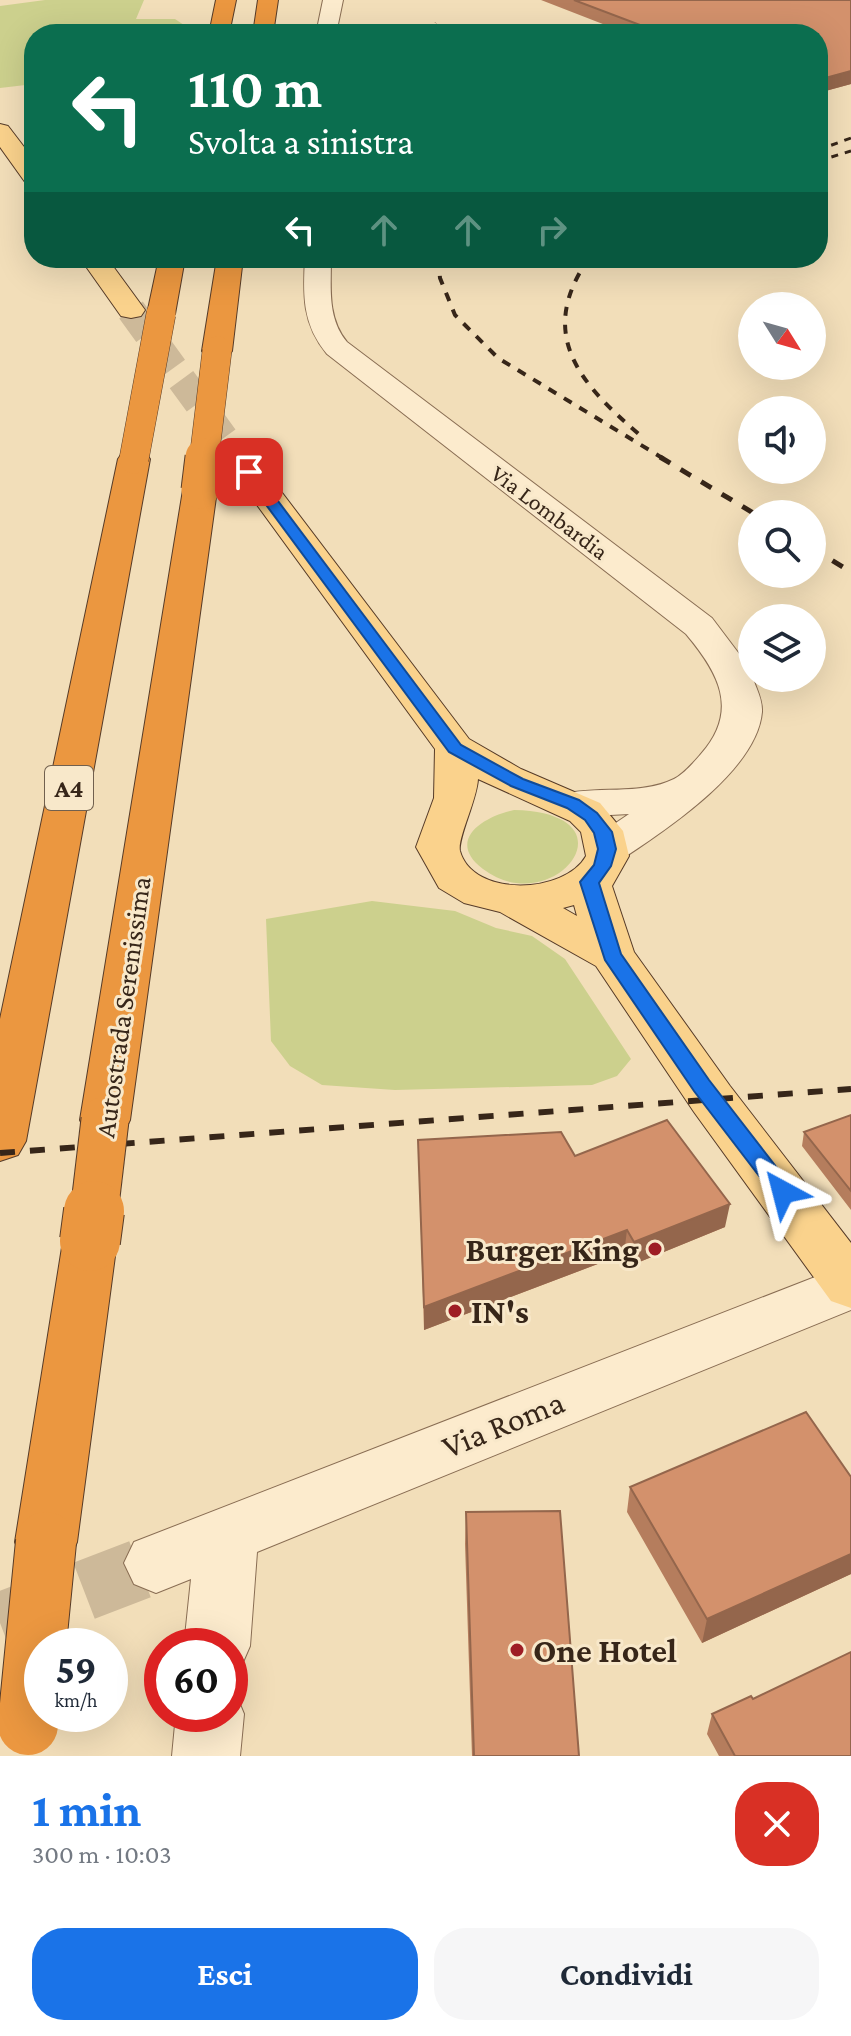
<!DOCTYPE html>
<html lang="it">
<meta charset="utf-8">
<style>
:root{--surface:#fff;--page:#f6f6f7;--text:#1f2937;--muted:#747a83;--accent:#1a73e8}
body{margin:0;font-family:"Crimson Pro",serif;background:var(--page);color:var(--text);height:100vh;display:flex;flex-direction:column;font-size:30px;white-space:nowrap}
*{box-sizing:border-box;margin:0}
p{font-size:26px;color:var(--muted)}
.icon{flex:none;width:44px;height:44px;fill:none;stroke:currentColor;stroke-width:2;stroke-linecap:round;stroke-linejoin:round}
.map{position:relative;height:1756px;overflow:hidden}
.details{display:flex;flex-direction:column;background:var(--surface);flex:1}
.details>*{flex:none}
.guide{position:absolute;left:24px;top:24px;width:804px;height:244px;border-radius:32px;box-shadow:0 8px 32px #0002;background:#0b6e4f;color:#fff;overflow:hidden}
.needle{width:52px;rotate:127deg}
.buttons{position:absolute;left:738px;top:292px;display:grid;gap:16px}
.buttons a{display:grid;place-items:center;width:88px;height:88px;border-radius:50%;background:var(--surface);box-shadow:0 8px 32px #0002;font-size:40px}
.speed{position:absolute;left:24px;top:1628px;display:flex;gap:16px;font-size:40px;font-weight:700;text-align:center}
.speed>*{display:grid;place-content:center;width:104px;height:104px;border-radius:50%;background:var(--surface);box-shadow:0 8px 32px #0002;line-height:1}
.speed small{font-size:20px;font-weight:400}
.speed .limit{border:12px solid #d22;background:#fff;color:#111}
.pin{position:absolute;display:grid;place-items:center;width:68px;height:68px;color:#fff;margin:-34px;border-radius:16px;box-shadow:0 4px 12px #0006}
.me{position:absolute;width:88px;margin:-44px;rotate:322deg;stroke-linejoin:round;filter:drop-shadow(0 0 6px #0008)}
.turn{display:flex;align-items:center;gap:28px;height:168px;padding:0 32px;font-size:36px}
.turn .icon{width:104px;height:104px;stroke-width:2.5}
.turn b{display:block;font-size:56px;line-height:68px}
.lanes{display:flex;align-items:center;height:76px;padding:0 32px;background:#0003;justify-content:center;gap:40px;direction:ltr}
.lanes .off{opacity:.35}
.round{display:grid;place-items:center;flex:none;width:84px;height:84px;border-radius:32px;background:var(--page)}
.head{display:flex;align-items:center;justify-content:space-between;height:136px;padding:0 32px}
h1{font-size:48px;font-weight:700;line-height:60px;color:var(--accent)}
.button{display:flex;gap:16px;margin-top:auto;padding:16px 32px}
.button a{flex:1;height:92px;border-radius:32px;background:var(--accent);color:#fff;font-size:32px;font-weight:700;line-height:92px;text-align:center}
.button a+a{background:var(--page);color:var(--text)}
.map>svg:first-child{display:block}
.green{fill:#ccd08d}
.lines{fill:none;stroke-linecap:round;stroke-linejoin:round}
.minor-tunnel{stroke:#cdb999;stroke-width:60;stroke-dasharray:60 30;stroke-linecap:butt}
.major-tunnel-far1{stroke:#cdb999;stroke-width:29;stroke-dasharray:29 14;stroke-linecap:butt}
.major-tunnel{stroke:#cdb999;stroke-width:37;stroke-dasharray:37 18;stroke-linecap:butt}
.minor-casing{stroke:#896d53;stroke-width:2}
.major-casing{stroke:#563b28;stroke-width:2}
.highway-casing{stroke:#563b28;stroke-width:2}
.minor{fill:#fcebcd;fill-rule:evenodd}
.major{fill:#fad28c;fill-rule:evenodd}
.highway{fill:#eb9740;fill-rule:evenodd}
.rail-far3{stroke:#372619;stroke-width:3;stroke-dasharray:7 7;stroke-linecap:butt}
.rail-far2{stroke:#372619;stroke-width:4;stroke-dasharray:9 9;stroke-linecap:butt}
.rail-far1{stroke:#372619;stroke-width:5;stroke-dasharray:12 12;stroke-linecap:butt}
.rail{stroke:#372619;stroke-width:6;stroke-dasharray:15 15;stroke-linecap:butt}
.highway-bridge-far3-casing{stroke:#563b28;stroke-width:30;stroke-linecap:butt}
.highway-bridge-far2-casing{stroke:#563b28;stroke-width:39;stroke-linecap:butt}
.highway-bridge-far1-casing{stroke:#563b28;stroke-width:49;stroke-linecap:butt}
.highway-bridge-casing{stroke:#563b28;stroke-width:62;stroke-linecap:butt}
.highway-bridge-far3{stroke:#eb9740;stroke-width:29}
.highway-bridge-far2{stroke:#eb9740;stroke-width:37}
.highway-bridge-far1{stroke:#eb9740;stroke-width:47}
.highway-bridge{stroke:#eb9740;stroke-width:60}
.wall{fill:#b57d5d}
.shaded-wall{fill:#94664c}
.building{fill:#d3916c;stroke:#94664c;stroke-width:2}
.route{fill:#1a73e8;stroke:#114b97;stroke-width:2}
.poi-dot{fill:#9e1d25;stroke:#f8e8ca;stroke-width:3}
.labels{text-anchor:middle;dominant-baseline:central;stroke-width:6;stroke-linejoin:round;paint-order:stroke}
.far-street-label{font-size:24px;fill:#372619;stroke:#f8e8ca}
.shield{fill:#f8e8ca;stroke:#71604e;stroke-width:2}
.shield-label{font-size:26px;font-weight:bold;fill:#372619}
.street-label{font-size:28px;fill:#372619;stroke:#f8e8ca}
.near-poi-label{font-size:34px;font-weight:bold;fill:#372619;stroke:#f8e8ca;text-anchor:start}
.near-street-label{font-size:34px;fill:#372619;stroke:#f8e8ca}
</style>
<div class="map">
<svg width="851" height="1756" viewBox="0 0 851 1756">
<rect width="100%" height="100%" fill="#f2deb9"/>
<path class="green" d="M45,0H144L136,19H175L187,27L181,34H34V84L0,88V6Z
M514,810C640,813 553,922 483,869C445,840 484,816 514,810Z
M372,901L455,911L496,928L532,936L565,959L631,1059L617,1076L592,1085L395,1090L322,1085L290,1066L271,1041L266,919Z"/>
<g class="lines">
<path class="minor-tunnel" d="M0,1623L156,1563"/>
<path class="major-tunnel-far1" d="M131,310L239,459"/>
<path class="major-tunnel" d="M238,457L249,472"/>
<g class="minor-casing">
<path id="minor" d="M323,0H343L336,34H316Z
M305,258H331C331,287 327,318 347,342L712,618L752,671C752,683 763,696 762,712C757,770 667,829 622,859L607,863L592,859L585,849L592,839L629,814L573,817L558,813L552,804L558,795C595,785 640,796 674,779C684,774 694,762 701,754C740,710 718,672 686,634L327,354C302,324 303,295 305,258Z
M851,1263V1310L257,1552L250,1646L240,1669L230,1673V1646H184L191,1579L156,1593L134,1584L124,1563L134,1542Z
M230,1689L234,1690L244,1714L240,1756H172L176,1714H230Z"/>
</g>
<g class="major-casing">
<path id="major" d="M0,124L8,126L34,160V184L25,182L0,147Z
M80,258H107L145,310L141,316L131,318L121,316Z
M249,462L261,465L469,739L521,769L600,803L623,831L629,856L612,886L634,952L730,1086L851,1243V1308L831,1301L694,1112L596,966L500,912L464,903L439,888L416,847L434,798L435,749L233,472L237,465ZM478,779L570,821L581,832L586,856C565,894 473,898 460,851C457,839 477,800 478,779ZM574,905L577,916L563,908Z"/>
</g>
<g class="highway-casing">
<path id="highway" d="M216,0H236L229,34H209Z
M258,0H278L273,34H253Z
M159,258H185L175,314L171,320L161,322L151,320L147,314Z
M217,258H243L232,351L227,357L217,360L207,357L202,351Z
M134,449L145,452L150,459L26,1141L18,1155L0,1161V1019L118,459L123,452Z
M200,480L212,483L217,490L130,1120L123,1134L105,1139L87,1134L80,1120L183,490L188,483Z
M90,1219L109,1226L117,1241L77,1542L68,1563L46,1571L24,1563L15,1542L63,1241L71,1226Z"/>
</g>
<use href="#minor" class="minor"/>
<use href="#major" class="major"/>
<use href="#highway" class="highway"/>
<path class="rail-far3" d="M427,34L436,23
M818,150L851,138
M818,161L851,151"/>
<path class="rail-far2" d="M438,258L440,278L455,315L498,358L664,459
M589,258C536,334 579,383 640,435"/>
<path class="rail-far1" d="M660,457L755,514
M812,548L851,572"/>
<path class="rail" d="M0,1153L851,1089"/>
<g class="highway-bridge-far3-casing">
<path id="highway-bridge-far3" d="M134,459L161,314
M204,459L217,351"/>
</g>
<g class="highway-bridge-far2-casing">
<path id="highway-bridge-far2" d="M200,490L204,457"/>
</g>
<g class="highway-bridge-far1-casing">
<path id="highway-bridge-far1" d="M94,1213L105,1120"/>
</g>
<g class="highway-bridge-casing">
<path id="highway-bridge" d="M90,1241L94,1211
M28,1725L46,1542"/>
</g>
<use href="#highway-bridge-far3" class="highway-bridge-far3"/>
<use href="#highway-bridge-far2" class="highway-bridge-far2"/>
<use href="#highway-bridge-far1" class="highway-bridge-far1"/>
<use href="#highway-bridge" class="highway-bridge"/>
</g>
<path class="wall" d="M541,0H851V84L818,93V34L626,33Z
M30,70H34V87L32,84Z
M851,1115V1210L802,1146L804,1132Z
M418,1140L575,1156L725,1227L632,1265L624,1254L424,1330Z
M851,1477V1574L702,1643L627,1512L630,1487Z
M466,1512L579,1756H472L465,1544Z
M753,1699L851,1756H719L707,1734L712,1714Z"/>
<path class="shaded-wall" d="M851,71V84L818,93V80Z
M730,1204L725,1227L632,1265L634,1242Z
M627,1230L624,1254L424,1330V1307Z
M851,1554V1574L702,1643L707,1619Z"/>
<path class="building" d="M574,0H851V71L818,80V34H620L648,28Z
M851,1115V1191L804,1132Z
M667,1120L730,1204L634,1242L627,1230L424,1307L418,1140L561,1132L575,1156Z
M806,1412L851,1477V1554L707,1619L630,1487Z
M560,1511L579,1756H474L466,1512Z
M851,1652V1756H735L712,1714L751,1696L753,1699Z"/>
<path class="route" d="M244,469H254L461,745L523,779L579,800L597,813L612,832L616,849L611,866L599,883L621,954L709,1080L791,1186L794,1192L791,1198L783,1200L776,1198L694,1091L605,960L580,882L594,865L598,849L594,833L585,820L567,808L511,786L449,752L244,475Z"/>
<g class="poi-dot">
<circle cx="655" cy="1249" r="8"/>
<circle cx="455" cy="1311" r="8"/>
<circle cx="517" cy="1650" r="8"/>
</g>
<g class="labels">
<g class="far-street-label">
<text transform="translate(550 512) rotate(37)">Via Lombardia</text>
</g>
<rect class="shield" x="45" y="766" width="48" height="44" rx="6"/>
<g class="shield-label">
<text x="69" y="788">A4</text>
</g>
<g class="street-label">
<text transform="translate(123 1007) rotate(-82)">Autostrada Serenissima</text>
</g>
<g class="near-poi-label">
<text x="639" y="1249" text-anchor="end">Burger King</text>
<text x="471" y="1311">IN's</text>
<text x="533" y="1650">One Hotel</text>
</g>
<g class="near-street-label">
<text transform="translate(503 1424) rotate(-22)">Via Roma</text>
</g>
</g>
</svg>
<div class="buttons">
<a><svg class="needle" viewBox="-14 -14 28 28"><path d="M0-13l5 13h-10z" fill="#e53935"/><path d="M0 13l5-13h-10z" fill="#747a83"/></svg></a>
<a><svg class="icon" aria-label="sound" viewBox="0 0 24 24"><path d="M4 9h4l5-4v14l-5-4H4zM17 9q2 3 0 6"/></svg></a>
<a><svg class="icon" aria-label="search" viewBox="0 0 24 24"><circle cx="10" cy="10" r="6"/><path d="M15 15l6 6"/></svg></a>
<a><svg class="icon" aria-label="layers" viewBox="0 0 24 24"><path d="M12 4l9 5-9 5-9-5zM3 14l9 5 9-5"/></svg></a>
</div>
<div class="speed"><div>59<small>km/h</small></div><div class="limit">60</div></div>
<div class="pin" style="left:249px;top:472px;background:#d93025"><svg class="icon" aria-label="arrive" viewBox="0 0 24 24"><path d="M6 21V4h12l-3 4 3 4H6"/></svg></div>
<svg class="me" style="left:783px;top:1192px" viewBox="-20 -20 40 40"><path d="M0-17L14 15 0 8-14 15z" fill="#1a73e8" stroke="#fff" stroke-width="4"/></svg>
<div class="guide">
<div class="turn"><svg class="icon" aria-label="left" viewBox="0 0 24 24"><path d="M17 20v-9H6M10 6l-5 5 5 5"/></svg><div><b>110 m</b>Svolta a sinistra</div></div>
<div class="lanes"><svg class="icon" aria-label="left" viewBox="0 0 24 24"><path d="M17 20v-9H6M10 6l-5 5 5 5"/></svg><svg class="icon off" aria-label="ahead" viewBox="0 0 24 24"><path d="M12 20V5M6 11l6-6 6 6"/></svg><svg class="icon off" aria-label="ahead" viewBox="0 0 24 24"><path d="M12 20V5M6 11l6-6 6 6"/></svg><svg class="icon off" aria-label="right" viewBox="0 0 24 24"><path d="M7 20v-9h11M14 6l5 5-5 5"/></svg></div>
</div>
</div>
<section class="details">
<div class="head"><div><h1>1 min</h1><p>300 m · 10:03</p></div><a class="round" style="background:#d93025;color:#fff"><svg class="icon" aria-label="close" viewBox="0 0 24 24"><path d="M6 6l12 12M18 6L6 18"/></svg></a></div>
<div class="button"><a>Esci</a><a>Condividi</a></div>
</section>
